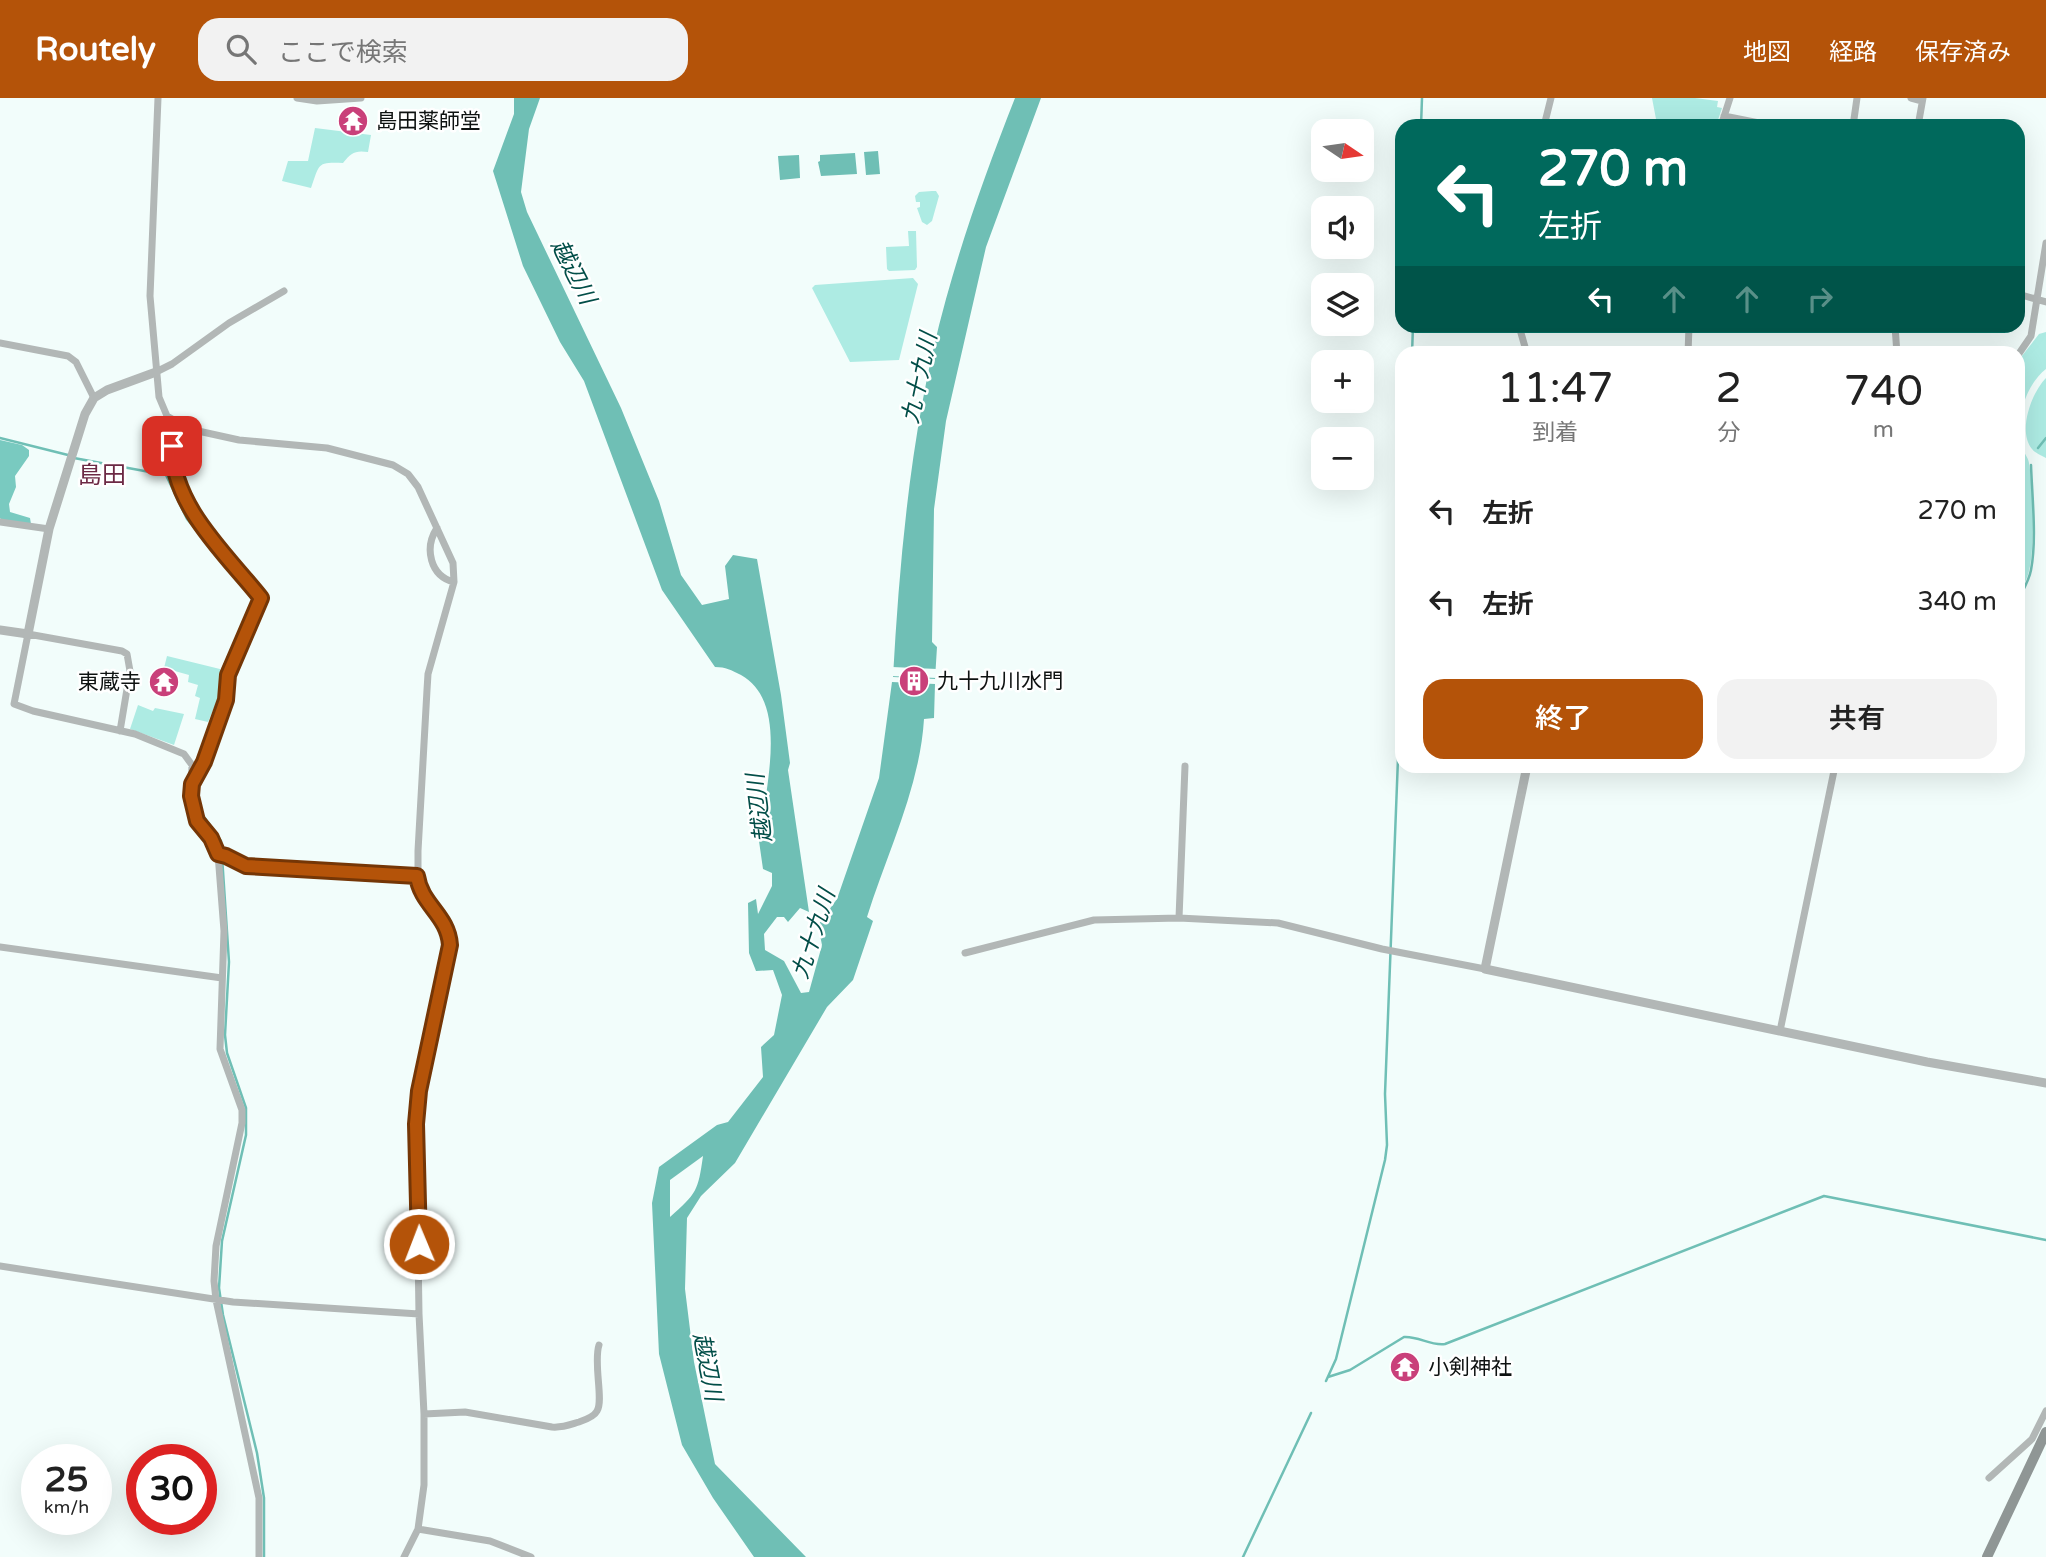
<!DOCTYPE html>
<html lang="ja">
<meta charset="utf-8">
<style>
:root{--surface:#fff;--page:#f2f2f2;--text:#222;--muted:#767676;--accent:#b45309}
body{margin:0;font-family:"Varela Round","Noto Sans JP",sans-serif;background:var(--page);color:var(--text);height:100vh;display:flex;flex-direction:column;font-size:26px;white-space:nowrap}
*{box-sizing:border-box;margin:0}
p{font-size:23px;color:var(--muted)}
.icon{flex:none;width:38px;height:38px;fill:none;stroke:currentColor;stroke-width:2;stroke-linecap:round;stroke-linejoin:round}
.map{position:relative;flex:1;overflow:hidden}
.details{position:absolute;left:1395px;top:248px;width:630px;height:427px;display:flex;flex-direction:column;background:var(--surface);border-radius:21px;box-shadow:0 7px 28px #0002}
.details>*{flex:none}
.hud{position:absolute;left:1395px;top:21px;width:630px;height:214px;border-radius:21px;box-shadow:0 7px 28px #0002;background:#00695c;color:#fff;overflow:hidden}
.needle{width:46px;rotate:103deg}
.buttons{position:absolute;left:1311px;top:21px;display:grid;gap:14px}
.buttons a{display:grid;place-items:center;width:63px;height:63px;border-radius:14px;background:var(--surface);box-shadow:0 7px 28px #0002;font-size:35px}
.speed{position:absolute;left:21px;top:1346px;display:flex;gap:14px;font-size:35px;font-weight:700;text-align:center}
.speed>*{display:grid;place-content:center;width:91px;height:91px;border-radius:50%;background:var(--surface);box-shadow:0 7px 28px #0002;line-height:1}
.speed small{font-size:18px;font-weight:400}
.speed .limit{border:10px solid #d22;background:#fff;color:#111}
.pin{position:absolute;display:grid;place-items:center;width:60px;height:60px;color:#fff;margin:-30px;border-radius:14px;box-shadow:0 4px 10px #0006}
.me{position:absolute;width:77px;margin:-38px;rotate:359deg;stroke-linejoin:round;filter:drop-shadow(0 0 5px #0008)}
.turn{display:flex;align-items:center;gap:24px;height:147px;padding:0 28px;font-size:32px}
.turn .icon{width:91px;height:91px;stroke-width:2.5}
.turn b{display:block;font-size:49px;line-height:60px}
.lanes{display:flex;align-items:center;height:66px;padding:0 28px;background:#0003;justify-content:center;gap:35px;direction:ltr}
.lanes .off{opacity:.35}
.eta{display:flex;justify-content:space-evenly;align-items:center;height:119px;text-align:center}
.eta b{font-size:42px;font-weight:600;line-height:49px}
.primary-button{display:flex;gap:14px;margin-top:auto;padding:14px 28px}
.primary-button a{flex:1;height:80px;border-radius:21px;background:var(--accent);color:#fff;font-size:28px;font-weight:600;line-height:80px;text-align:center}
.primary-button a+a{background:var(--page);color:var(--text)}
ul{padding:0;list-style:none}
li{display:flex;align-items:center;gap:21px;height:91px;padding:0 28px}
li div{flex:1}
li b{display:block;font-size:26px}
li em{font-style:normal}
header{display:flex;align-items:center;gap:42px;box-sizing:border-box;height:98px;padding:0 35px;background:var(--accent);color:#fff}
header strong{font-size:33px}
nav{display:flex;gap:38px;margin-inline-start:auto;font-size:24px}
.search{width:490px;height:63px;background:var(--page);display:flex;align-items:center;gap:18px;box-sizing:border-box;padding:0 24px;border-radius:21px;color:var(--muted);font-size:26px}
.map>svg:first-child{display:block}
.green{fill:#adebe3}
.forest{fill:#79cac0}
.water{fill:#6fbfb5;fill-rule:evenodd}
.pier{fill:#f2fdfb}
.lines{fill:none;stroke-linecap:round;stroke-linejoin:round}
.stream{stroke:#6fbfb5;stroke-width:2.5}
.minor{stroke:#b2b7b6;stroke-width:7}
.tertiary{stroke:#b2b7b6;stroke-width:9}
.secondary{stroke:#8f9695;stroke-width:10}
.route-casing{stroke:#753606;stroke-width:18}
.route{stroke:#b45309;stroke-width:12}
.labels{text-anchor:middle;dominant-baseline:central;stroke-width:5;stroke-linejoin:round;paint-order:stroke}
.poi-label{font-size:21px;fill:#0e1211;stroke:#fff;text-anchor:start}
.water-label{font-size:23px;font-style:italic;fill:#024e48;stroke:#fff}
.quarter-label{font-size:24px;fill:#6c2944;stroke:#fff}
</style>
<header>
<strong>Routely</strong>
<div class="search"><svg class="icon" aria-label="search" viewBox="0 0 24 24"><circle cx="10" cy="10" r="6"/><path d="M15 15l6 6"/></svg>ここで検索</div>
<nav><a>地図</a><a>経路</a><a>保存済み</a></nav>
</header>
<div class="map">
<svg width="2046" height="1459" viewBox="0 0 2046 1459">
<rect width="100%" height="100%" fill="#f2fdfb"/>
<path class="green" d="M1652,0H1695L1718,3L1717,9L1722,10L1716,28L1656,21Z
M315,30L371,37L368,54C355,52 351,55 343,65C316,64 320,66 311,90L282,83L288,63H308Z
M932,93H936L939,98L932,123L927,127L922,124L917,110L920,109V104H916L915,98L919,94Z
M908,133H916L917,169L915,172L889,173L887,171L886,149L909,148Z
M913,180L918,186L899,262L850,264L812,190L815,187Z
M2046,234V271C2025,287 2014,325 2022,350C2024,355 2028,359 2029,365C2033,388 2035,451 2029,473C2027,482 2022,490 2018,498V263L2039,236Z
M2046,280V360C2041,357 2035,355 2032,351C2017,333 2032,294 2046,280Z
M167,558L220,571L219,598L208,624L195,621L200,600L195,598L198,587L188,584L189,577L164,570Z
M138,607L153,613L155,610L184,616L174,647L130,631Z"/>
<path class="forest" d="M0,342L22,347L29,352V358L15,378L16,389L9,406L10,414L30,420L31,426H4L0,420Z"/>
<path class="water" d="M514,0H540L529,31L521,94L527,114L621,310L659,403L681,477L702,507L729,501L725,468L733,457L757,461L781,597L790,665L788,672L809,814L800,810L788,824L784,819H777L764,836L765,852L784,863L801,895L809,894L822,847L818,827L837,801L879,680L892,584L935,586L934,620L924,621C920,689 887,755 867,819L873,823L853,882L827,909L735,1065L701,1098L687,1120L685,1191L694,1264L715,1366L806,1459H754L713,1400L682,1347L659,1256L652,1105L659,1069L717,1027L728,1024L763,979L761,949L774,937L782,897L773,872L756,873L749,855L748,805L756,801L758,816L772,788V775L763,771L755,715L763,720C768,677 786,602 741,577C731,572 726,569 715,569L662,492L584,283L560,244L523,168L493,73L514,16ZM703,1058C698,1093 697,1095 670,1119V1082Z
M1015,0H1041L986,149L946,323L934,411L932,544L937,549L935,581L893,579C900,453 912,323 946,201C965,132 989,66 1015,0Z
M878,53L880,76L866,77L864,54Z
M855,55L857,76L821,78L818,64L820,63V57Z
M799,57L800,80L780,82L778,58Z"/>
<path class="pier" d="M892,569L937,571V580L891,578Z"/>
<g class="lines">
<path class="stream" d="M1421,28L1422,0
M1412,256L1413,228
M0,340L68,357
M2038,350L2046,340
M74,360L166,377L187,421L255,502L221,574V599L204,643L201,659
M2018,502C2023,492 2029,483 2031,472C2037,441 2032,398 2031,367
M198,696L197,709L221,743L229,864L225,937L227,955L246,1010V1037L222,1143L219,1190L223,1217L257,1355L264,1400V1459
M1328,1279L1350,1272L1404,1239C1419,1238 1430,1248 1445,1246L1824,1098L2046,1142
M1326,1283L1336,1261L1385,1062L1387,1047L1385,996L1402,557
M1243,1459L1311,1315"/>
<path class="minor" d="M158,0L150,198L159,299L167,318L189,331L239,342L327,350L393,367L408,376L418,389L453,465L454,484L428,576L427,592L418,753V786C425,812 447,816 450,847L419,994L416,1026L419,1216L424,1316V1387L418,1431L404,1459
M297,0L317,3L361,0
M1911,0L1922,3
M1724,18L1774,28
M1544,28L1551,0
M1721,28L1730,0
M1853,28L1857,0
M1918,28L1923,0
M2018,196L2046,204
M1519,228L1527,256
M1895,228L1897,256
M0,245L68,258L76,264L94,300
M1688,256L1689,228
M2018,257L2031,238L2046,145
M156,274L172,266L229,225L284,193
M175,325C151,383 228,459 261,501L228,577L226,602L204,664L193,686
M0,424L49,431
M437,430C424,450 430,478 454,484
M120,633L130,573L127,556L122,553L28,536L14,606L33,613L135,636L184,656L192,667L191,698L195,718L211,740L218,756L224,833L220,951L242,1012V1025L216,1148L214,1183L216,1202L259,1400V1459
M218,756L227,758L246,768L417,778
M1179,820L1185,668
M0,849L222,880
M965,855L1094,822L1179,820L1278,825L1382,851L1485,871
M1780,933L1835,668
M0,1168L233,1204L419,1216
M424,1316L465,1314L552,1329C562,1330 569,1327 579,1324C585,1322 594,1319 597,1313C604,1303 593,1265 599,1247
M1989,1380L2032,1341L2046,1313
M418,1431L490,1443L531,1459"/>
<path class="tertiary" d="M0,532L28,536L49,431L85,316L94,300L107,292L156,274
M1527,668L1485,871L1927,964L2046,985"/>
<path class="secondary" d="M1987,1459L2046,1334"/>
</g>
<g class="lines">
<g class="route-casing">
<path id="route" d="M172,348C172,408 226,456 261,500L228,577L226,602L204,664L192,686L191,698L197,723L211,740L218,756L226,758L246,768L417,778C421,807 448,817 450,847L419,993L416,1026L419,1146"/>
</g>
<use href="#route" class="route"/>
</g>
<defs>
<g id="temple-disc" transform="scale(1.575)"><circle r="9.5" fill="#c9407a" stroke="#fff"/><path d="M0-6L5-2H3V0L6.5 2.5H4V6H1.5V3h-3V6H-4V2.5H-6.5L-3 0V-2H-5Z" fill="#fff"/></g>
<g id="building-disc" transform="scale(1.575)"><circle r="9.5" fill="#c9407a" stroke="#fff"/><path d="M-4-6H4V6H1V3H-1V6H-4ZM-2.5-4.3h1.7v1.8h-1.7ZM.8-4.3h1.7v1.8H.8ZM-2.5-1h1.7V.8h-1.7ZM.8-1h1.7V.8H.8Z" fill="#fff"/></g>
</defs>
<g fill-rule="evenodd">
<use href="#temple-disc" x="353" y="23"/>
<use href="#building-disc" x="914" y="583"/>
<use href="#temple-disc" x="164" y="584"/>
<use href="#temple-disc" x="1405" y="1269"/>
</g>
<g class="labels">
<g class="poi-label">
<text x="376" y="23">島田薬師堂</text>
<text x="937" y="583">九十九川水門</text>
<text x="141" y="584" text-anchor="end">東蔵寺</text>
<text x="1428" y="1269">小剣神社</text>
</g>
<g class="water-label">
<text transform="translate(573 174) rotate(63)">越辺川</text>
<text transform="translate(920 280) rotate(-78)">九十九川</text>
<text transform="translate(760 710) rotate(-97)">越辺川</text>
<text transform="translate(814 836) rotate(-72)">九十九川</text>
<text transform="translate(707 1269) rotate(79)">越辺川</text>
</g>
<g class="quarter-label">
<text x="102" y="377">島田</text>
</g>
</g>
</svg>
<div class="buttons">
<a><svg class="needle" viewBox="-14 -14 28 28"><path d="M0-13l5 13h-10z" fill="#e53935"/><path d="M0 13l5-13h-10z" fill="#767676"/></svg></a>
<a><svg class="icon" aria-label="sound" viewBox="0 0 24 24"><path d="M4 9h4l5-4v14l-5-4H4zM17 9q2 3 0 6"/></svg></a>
<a><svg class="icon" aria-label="layers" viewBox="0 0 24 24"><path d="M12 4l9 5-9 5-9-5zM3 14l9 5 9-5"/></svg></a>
<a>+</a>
<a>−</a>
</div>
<div class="speed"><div>25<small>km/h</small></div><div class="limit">30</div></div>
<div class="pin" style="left:172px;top:348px;background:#d93025"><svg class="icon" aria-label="arrive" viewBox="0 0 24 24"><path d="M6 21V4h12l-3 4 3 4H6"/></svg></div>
<svg class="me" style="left:419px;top:1146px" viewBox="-20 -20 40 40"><circle r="17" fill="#b45309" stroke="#fff" stroke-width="3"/><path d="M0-11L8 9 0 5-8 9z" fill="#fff"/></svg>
<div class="hud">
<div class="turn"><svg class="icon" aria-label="left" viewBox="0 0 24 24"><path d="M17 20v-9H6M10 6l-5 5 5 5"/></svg><div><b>270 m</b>左折</div></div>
<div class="lanes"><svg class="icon" aria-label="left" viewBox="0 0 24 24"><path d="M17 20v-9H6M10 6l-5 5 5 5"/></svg><svg class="icon off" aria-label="ahead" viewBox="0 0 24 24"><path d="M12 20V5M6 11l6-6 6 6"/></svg><svg class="icon off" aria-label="ahead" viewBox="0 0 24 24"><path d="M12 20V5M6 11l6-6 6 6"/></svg><svg class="icon off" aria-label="right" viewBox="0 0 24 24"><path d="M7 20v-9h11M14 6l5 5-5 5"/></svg></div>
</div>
<section class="details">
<div class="eta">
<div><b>11:47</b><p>到着</p></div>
<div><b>2</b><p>分</p></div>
<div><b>740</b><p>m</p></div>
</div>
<ul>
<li><svg class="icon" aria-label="left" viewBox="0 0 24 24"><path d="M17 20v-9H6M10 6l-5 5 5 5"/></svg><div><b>左折</b></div><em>270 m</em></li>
<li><svg class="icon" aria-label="left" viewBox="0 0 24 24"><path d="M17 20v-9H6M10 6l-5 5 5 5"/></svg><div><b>左折</b></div><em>340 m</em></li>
</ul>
<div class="primary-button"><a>終了</a><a>共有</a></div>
</section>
</div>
